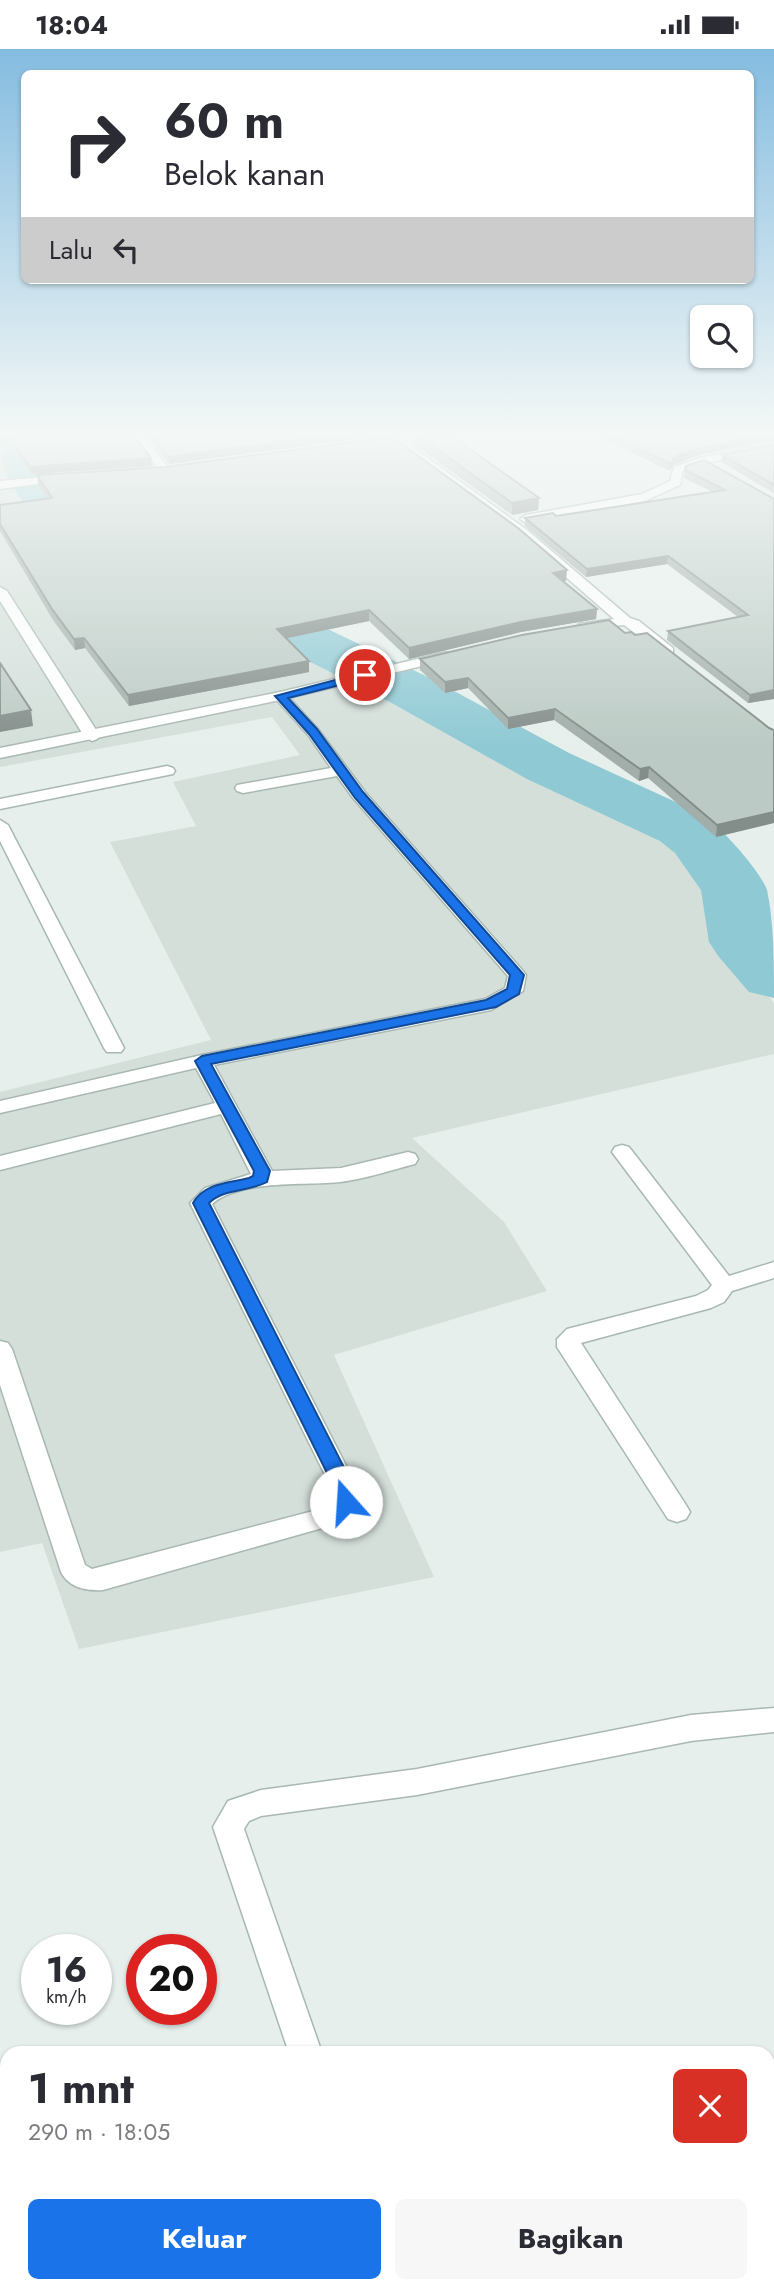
<!DOCTYPE html>
<html lang="id">
<meta charset="utf-8">
<style>
:root{--surface:#fff;--page:#f7f7f7;--text:#2b2b33;--muted:#7c7c81;--accent:#1a73e8}
body{margin:0;font-family:Jost,sans-serif;background:var(--page);color:var(--text);height:100vh;display:flex;flex-direction:column;font-size:26px;white-space:nowrap}
*{box-sizing:border-box;margin:0}
p{font-size:23px;color:var(--muted)}
.icon{flex:none;width:38px;height:38px;fill:none;stroke:currentColor;stroke-width:2;stroke-linecap:round;stroke-linejoin:round}
.map{position:relative;flex:1;overflow:hidden}
.drawer{position:absolute;left:0px;top:1997px;width:775px;height:247px;display:flex;flex-direction:column;background:var(--surface);border-radius:21px 21px 0 0;box-shadow:0 2px 5px #0004}
.drawer>*{flex:none}
.hud{position:absolute;left:21px;top:21px;width:733px;height:214px;border-radius:10px;box-shadow:0 2px 5px #0004;background:#fff;color:var(--text);overflow:hidden}
.buttons{position:absolute;left:690px;top:256px;display:grid;gap:14px}
.buttons a{display:grid;place-items:center;width:63px;height:63px;border-radius:10px;background:var(--surface);box-shadow:0 2px 5px #0004;font-size:35px}
.speed{position:absolute;left:21px;top:1885px;display:flex;gap:14px;font-size:35px;font-weight:700;text-align:center}
.speed>*{display:grid;place-content:center;width:91px;height:91px;border-radius:50%;background:var(--surface);box-shadow:0 2px 5px #0004;line-height:1}
.speed small{font-size:18px;font-weight:400}
.speed .limit{border:10px solid #d22;background:#fff;color:#111}
.pin{position:absolute;display:grid;place-items:center;width:60px;height:60px;color:#fff;margin:-30px;border:4px solid #fff;border-radius:50%;box-shadow:0 2px 7px #0007}
.me{position:absolute;width:77px;margin:-38px;rotate:341deg;stroke-linejoin:round;filter:drop-shadow(0 0 5px #0008)}
.turn{display:flex;align-items:center;gap:24px;height:147px;padding:0 28px;font-size:32px}
.turn .icon{width:91px;height:91px;stroke-width:2.5}
.turn b{display:block;font-size:49px;line-height:60px}
.then{display:flex;align-items:center;height:66px;padding:0 28px;background:#0003;gap:14px;font-size:26px}
.round{display:grid;place-items:center;flex:none;width:74px;height:74px;border-radius:10px;background:var(--page)}
.headline{display:flex;align-items:center;justify-content:space-between;height:119px;padding:0 28px}
h1{font-size:42px;font-weight:700;line-height:52px}
.cta{display:flex;gap:14px;margin-top:auto;padding:14px 28px}
.cta a{flex:1;height:80px;border-radius:10px;background:var(--accent);color:#fff;font-size:28px;font-weight:700;line-height:80px;text-align:center}
.cta a+a{background:var(--page);color:var(--text)}
.status{display:flex;justify-content:space-between;align-items:center;height:49px;padding:0 35px;background:var(--surface);direction:ltr}
.status svg{height:19px;fill:currentColor}
.map>svg:first-child{display:block}
.built{fill:#d4dfda}
.lines{fill:none;stroke-linecap:round;stroke-linejoin:round}
.river{fill:#8ec9d4;fill-rule:evenodd}
.lane-casing{stroke:#a8b8b2;stroke-width:3}
.street-casing{stroke:#a8b8b2;stroke-width:3}
.lane{fill:#fff;fill-rule:evenodd}
.street{fill:#fff;fill-rule:evenodd}
.wall{fill:#a1aea9}
.shaded-wall{fill:#838d89}
.building{fill:#bbcac4;stroke:#838d89;stroke-width:2}
.route{fill:#1a73e8;stroke:#114b97;stroke-width:2}
</style>
<div class="status"><b>18:04</b><svg viewBox="0 0 49 12"><path d="M0 12V9h3v3zM5 12V6h3v6zM10 12V3h3v9zM15 12V0h3v12zM26 1h20v11H26zM47 4h2v5h-2z"/></svg></div>
<div class="map">
<svg width="774" height="2243" viewBox="0 0 774 2243">
<rect width="100%" height="100%" fill="#e6efeb"/>
<path class="built" d="M0,386L56,469L429,639L690,790L732,904L774,954V1005L412,1089L504,1173L547,1242L334,1306L434,1528L79,1600L42,1494L0,1503V1043L211,991L110,793L196,777L173,733L300,706L272,668L0,718Z"/>
<g class="lines">
<path class="river" d="M0,386H31L52,428L77,460L430,629L569,704L704,766C721,779 759,820 767,841C774,873 774,915 774,949L749,943L719,908L709,893L701,841L675,804L660,792L527,730L390,653L45,480C19,446 0,431 0,386Z"/>
<g class="lane-casing">
<path id="lane" d="M0,538L7,542L100,687L97,690L92,692L84,687L0,552Z
M280,643L285,644L318,680L365,743L523,922L526,926L523,942L491,961L214,1016L272,1122L341,1119L408,1103L415,1105L418,1110L415,1115C391,1121 365,1130 340,1133C304,1137 241,1130 212,1155L358,1440L360,1453L347,1469L333,1476L103,1541C87,1542 69,1539 61,1523L0,1336V1292L8,1294L12,1300L85,1516L92,1520L317,1461L334,1450L332,1440L190,1154L205,1139L251,1125L221,1065L0,1121V1107L215,1054L196,1019L0,1064V1052L202,1006L485,950L505,939L508,927L353,749L337,727L243,744L237,742L235,739L237,736L331,719L308,686L273,647Z"/>
</g>
<g class="street-casing">
<path id="street" d="M133,386H143L171,422L169,424H161Z
M392,389H400L527,481L630,569L639,572L673,599V605H663L624,576L579,581V575L614,570L519,487L392,393Z
M774,393V399L707,414L683,422L680,436L645,452L526,474L520,470L526,466L642,445L670,432L674,418L700,409Z
M64,426L68,427V431L0,440V432Z
M446,603L453,607L451,610L280,651L0,709V699L280,643Z
M167,717L173,719L175,722L173,725L0,760V750Z
M0,771L8,776L124,999L121,1003H107L104,999L0,792Z
M622,1096L629,1098L729,1227L774,1213V1229L732,1242L724,1253L711,1259L581,1294L686,1456L690,1463L686,1470L677,1473L668,1470L557,1298V1290L567,1280L696,1247L708,1241L712,1236L612,1103L615,1098Z
M774,1659V1683L691,1692L417,1746L261,1767L249,1772L244,1780L322,2004H289L213,1778L228,1752L261,1741L417,1720L691,1666Z
M343,2236H380L377,2243H340Z"/>
</g>
<use href="#lane" class="lane"/>
<use href="#street" class="street"/>
</g>
<path class="wall" d="M4,386H134L151,409L152,417L31,425Z
M146,386H386L169,415Z
M412,386H450L539,449L538,461L512,466L412,394Z
M596,386H774L699,406L673,416L670,422Z
M774,395V444L721,413L722,406Z
M686,417L774,450V650L748,654L667,591L668,582L738,568L667,515L586,528L525,477V469L556,467L713,443L684,429Z
M37,426L566,532H563L597,560L596,570L521,583L409,610L369,572L286,589L309,612V623L129,657L85,599L75,601L53,571L0,482V456L47,449L38,436Z
M625,584L769,679L716,788L648,729L639,732L554,671L508,680L468,639L445,644L420,621V610Z"/>
<path class="shaded-wall" d="M333,386H386L169,415V408Z
M767,386H774V391L699,406L673,416L670,422L671,415L674,408L700,399Z
M151,409L152,417L31,425L30,418Z
M539,449L538,461L512,466V454Z
M668,507L667,515L586,528L587,520Z
M567,521L566,532L552,534L553,524Z
M597,560L596,570L521,583L409,610V599L521,573Z
M369,561V572L278,591L277,580Z
M84,589L85,599L75,601L74,590Z
M309,612V623L129,657L128,646Z
M468,629V639L445,644V633Z
M774,641V650L748,654L750,646Z
M555,660L554,671L508,680V669Z
M31,661L33,677L0,683V667Z
M649,718L648,729L639,732L640,720Z
M774,763V774L716,788L717,776Z"/>
<path class="building" d="M8,386H134L151,409L30,418Z
M151,386H333L169,408Z
M417,386H450L539,449L512,454Z
M611,386H767L700,399L674,408L671,415Z
M392,388L518,479L567,521L553,524L597,560L521,573L409,599L369,561L277,580L309,612L128,646L84,589L74,590L52,560L0,475V456L52,449L37,426L165,418Z
M774,395V436L722,406Z
M704,411L774,450V641L750,646L668,582L748,566L668,507L587,520L525,469L553,464L556,467L725,441L685,421L686,417Z
M609,571L625,584L631,583L635,586L647,584L769,679L774,681V763L717,776L649,718L640,720L555,660L508,669L468,629L445,633L420,610L522,586Z
M0,614L31,661L0,667Z
M7,2163V2236H110V2243H0V2165Z"/>
<linearGradient id="sky" x2="0" y2="1"><stop stop-color="#84bce0"/><stop offset="0.55" stop-color="#f4f8f6"/><stop offset="1" stop-color="#f4f8f6" stop-opacity="0"/></linearGradient>
<rect width="774" height="700" fill="url(#sky)"/>
<path class="route" d="M365,623L368,624V629L288,649L317,680L363,743L524,926L519,945L496,958L211,1015L270,1122L267,1133C249,1143 224,1139 209,1154L355,1440L356,1453L353,1459L346,1461L340,1459L335,1440L193,1154C204,1134 229,1134 249,1129L253,1127L254,1122L195,1012L202,1007L486,951L507,940L510,926L355,749L309,685L275,647Z"/>
</svg>
<div class="buttons">
<a><svg class="icon" aria-label="search" viewBox="0 0 24 24"><circle cx="10" cy="10" r="6"/><path d="M15 15l6 6"/></svg></a>
</div>
<div class="speed"><div>16<small>km/h</small></div><div class="limit">20</div></div>
<div class="pin" style="left:365px;top:626px;background:#d93025"><svg class="icon" aria-label="arrive" viewBox="0 0 24 24"><path d="M6 21V4h12l-3 4 3 4H6"/></svg></div>
<svg class="me" style="left:346px;top:1453px" viewBox="-20 -20 40 40"><circle r="19" fill="#fff"/><path d="M0-13L10 11 0 6-10 11z" fill="#1a73e8"/></svg>
<div class="hud">
<div class="turn"><svg class="icon" aria-label="right" viewBox="0 0 24 24"><path d="M7 20v-9h11M14 6l5 5-5 5"/></svg><div><b>60 m</b>Belok kanan</div></div>
<div class="then">Lalu<svg class="icon" aria-label="left" viewBox="0 0 24 24"><path d="M17 20v-9H6M10 6l-5 5 5 5"/></svg></div>
</div>
<section class="drawer">
<div class="headline"><div><h1>1 mnt</h1><p>290 m · 18:05</p></div><a class="round" style="background:#d93025;color:#fff"><svg class="icon" aria-label="close" viewBox="0 0 24 24"><path d="M6 6l12 12M18 6L6 18"/></svg></a></div>
<div class="cta"><a>Keluar</a><a>Bagikan</a></div>
</section>
</div>
